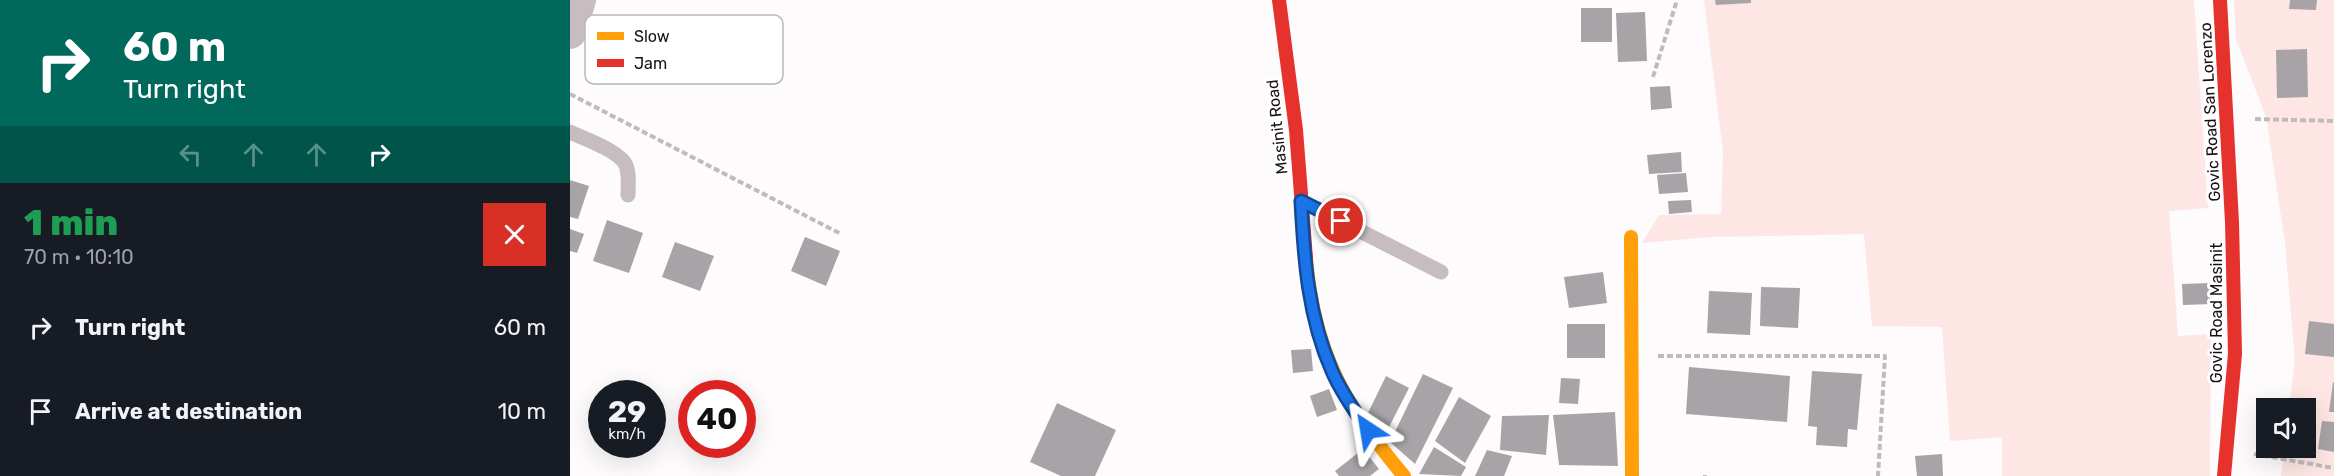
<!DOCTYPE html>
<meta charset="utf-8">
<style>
:root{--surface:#171b24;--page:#20242c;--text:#f1f3f6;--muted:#9ea1a6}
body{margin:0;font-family:Rubik,sans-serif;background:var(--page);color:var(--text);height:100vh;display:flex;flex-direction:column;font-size:22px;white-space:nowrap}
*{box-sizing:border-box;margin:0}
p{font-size:20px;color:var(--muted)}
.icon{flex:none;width:33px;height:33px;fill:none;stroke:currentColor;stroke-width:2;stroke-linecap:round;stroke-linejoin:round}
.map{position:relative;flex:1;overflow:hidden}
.panel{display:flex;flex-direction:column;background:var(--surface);width:570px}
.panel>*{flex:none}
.hud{background:#00695c;color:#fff;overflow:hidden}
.controls{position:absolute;left:1686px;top:398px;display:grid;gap:12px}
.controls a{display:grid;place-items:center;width:60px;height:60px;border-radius:0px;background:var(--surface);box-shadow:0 6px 24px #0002;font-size:30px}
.speed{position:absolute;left:18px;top:380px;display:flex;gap:12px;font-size:30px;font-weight:700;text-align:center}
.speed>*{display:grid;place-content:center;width:78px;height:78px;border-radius:50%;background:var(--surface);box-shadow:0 6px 24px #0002;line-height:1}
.speed small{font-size:15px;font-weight:400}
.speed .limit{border:9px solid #d22;background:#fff;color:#111}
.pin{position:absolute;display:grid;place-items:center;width:51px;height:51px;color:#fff;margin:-26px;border:3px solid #fff;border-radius:50%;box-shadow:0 2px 6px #0007}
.me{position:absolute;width:66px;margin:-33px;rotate:327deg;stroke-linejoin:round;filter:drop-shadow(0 0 4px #0008)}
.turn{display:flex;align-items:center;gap:21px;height:126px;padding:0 24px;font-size:27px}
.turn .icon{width:78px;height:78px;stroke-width:2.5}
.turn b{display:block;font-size:42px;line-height:51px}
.lanes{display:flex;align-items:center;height:57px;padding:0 24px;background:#0003;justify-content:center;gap:30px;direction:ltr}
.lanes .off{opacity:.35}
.round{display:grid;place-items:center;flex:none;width:63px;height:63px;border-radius:0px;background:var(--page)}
.overview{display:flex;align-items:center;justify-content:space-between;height:102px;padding:0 24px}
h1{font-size:36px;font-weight:800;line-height:45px;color:#1e9e55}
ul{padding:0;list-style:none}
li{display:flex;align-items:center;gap:18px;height:84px;padding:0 24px}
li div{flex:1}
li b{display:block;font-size:22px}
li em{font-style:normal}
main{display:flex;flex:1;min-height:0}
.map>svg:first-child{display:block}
.green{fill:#fde6e4}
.building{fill:#a7a3a7}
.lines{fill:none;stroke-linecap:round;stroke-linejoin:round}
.path{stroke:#c1babc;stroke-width:4;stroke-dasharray:6 3;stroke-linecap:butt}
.lane{stroke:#c7bdc0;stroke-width:15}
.street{stroke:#c7bdc0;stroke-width:32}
.slow{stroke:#ff9f0a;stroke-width:14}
.jam{stroke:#e5322d;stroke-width:14}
.route-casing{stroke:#114b97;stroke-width:15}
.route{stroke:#1a73e8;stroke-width:10}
.labels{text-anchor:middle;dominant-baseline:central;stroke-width:6;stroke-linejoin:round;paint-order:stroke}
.street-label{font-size:16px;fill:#181015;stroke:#fff}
.key{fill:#fff;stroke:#bab7b9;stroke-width:1.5}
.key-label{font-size:16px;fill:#181015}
</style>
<main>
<section class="panel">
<div class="hud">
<div class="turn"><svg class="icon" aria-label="right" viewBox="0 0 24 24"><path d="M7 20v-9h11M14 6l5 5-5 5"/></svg><div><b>60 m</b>Turn right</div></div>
<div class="lanes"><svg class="icon off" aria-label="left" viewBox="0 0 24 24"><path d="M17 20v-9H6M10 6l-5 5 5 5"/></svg><svg class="icon off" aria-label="ahead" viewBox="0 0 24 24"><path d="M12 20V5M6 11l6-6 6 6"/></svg><svg class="icon off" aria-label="ahead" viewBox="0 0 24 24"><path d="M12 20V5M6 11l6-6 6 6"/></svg><svg class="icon" aria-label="right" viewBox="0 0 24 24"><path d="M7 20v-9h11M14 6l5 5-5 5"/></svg></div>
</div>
<div class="overview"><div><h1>1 min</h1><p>70 m · 10:10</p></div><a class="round" style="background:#d93025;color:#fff"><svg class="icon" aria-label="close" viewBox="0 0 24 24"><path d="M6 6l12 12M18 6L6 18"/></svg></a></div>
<ul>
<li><svg class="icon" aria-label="right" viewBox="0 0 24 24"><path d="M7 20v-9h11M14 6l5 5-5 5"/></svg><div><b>Turn right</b></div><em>60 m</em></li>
<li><svg class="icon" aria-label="arrive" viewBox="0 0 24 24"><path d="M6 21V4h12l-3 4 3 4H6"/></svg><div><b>Arrive at destination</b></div><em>10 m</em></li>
</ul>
</section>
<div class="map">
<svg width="1764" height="476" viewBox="0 0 1764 476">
<rect width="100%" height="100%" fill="#fefbfd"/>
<path class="green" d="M1134,0H1624L1638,208L1599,211L1608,336L1641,334L1640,476H1432V437L1380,441L1372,327L1302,326L1294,234L1140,237L1072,243L1089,215L1151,214L1153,151Z
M1664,0H1764V476H1711L1714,447H1736V408H1719L1725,361L1715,243L1696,117L1666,39Z"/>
<path class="building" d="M1145,0H1181V3L1146,5Z
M1720,0H1747L1746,10L1719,9Z
M1011,8H1042V42H1011Z
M1075,12L1077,61L1048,62L1046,13Z
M1737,49L1738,97L1707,98L1706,50Z
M1100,86L1102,108L1081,110L1080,87Z
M1111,152L1112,172L1079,174L1077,155Z
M1116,173L1118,192L1089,194L1087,175Z
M0,180L19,186L8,219L0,217Z
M1121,200L1122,212L1099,214L1098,201Z
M37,220L73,233L59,273L23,261Z
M0,229L14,234L7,253L0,251Z
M235,237L270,251L256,286L221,271Z
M105,242L144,256L130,291L92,277Z
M1033,272L1037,303L999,308L994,277Z
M1641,283L1642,304L1613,305L1612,284Z
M1191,287L1230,288L1228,328L1190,326Z
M1139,291L1182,293L1180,335L1137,333Z
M1739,321L1764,324V357L1735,354Z
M997,324H1035V358H997Z
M741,349L743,371L723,373L721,350Z
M1119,367L1220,376L1217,422L1116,414Z
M1242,371L1292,374L1287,430L1278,429L1277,447L1246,445L1247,427L1238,426Z
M853,374L883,388L845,464L820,442Z
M816,376L839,388L817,431L797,415Z
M991,378L1010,379L1008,404L989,403Z
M1763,382L1764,383V412H1759Z
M759,389L767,410L747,417L740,396Z
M889,397L921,416L895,463L865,441Z
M487,403L546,430L525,476H491L460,462Z
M1045,412L1048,466L989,465L983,415Z
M979,415L976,455L930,450L932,416Z
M1752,421L1764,422V452L1748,449Z
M864,447L896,467L891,476L849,474Z
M793,449L809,469L800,476H769L765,471Z
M917,450L942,456L934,476H905Z
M1372,454L1373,476H1347L1345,456Z"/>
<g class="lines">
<path class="path" d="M1083,77L1107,0
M0,94L271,234
M1685,119L1764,121
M1088,356H1315L1308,476
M1684,454L1764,468
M1135,476V475"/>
<path class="lane" d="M0,132C15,139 44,149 54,162C60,170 58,185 58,195
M731,201L871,272"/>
<path class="street" d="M0,33L10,0"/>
<path class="slow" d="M1061,237L1062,476
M736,258C744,352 774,405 834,476"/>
<path class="jam" d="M709,0L726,130L736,258
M1650,0L1662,222L1665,354L1654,476"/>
</g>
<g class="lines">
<g class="route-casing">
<path id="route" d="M771,221L731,201C734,259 738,317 762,371C771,392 785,412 798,430"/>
</g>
<use href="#route" class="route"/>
</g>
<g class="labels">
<g class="street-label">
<text transform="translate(1640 112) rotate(-93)">Govic Road San Lorenzo</text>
<text transform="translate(707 127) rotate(-96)">Masinit Road</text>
<text transform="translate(1646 313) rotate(-90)">Govic Road Masinit</text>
</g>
</g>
<rect x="15" y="15" width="198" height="69" rx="9" class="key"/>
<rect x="27" y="32" width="27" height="8" fill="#ff9f0a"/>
<rect x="27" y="59" width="27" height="8" fill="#e5322d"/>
<g class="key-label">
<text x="64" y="42">Slow</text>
<text x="64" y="69">Jam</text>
</g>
</svg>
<div class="controls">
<a><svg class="icon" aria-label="sound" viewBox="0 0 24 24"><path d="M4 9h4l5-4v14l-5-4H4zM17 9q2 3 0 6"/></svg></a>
</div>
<div class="speed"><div>29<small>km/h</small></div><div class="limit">40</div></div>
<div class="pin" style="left:771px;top:221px;background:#d93025"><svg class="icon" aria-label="arrive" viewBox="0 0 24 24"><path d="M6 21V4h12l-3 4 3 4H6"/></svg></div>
<svg class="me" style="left:798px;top:430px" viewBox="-20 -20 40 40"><path d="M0-17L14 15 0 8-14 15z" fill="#1a73e8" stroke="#fff" stroke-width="4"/></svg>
</div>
</main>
